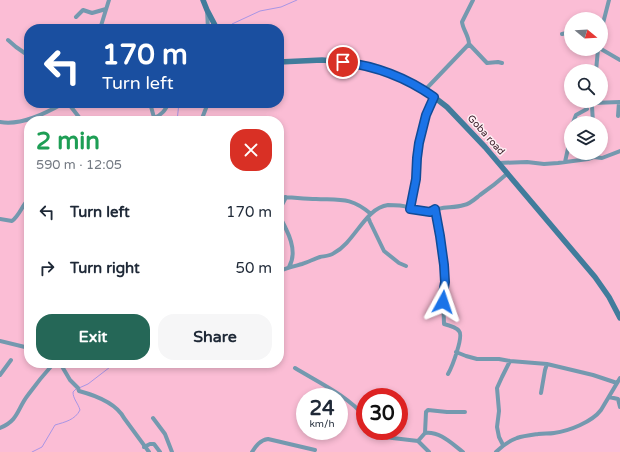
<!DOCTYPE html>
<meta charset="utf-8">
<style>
:root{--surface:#fff;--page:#f6f6f7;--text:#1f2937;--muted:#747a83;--accent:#256757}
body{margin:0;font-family:"Varela Round",sans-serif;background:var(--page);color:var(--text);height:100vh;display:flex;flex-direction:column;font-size:15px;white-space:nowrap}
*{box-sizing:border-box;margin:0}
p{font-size:13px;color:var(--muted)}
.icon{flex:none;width:22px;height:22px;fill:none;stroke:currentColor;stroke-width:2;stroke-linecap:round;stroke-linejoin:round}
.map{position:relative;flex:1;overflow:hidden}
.side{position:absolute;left:24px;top:116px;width:260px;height:252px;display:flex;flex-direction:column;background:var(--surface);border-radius:16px;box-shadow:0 2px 6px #0003}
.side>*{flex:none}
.banner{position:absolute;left:24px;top:24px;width:260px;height:84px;border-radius:16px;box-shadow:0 2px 6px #0003;background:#1a4fa0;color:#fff;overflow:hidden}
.needle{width:26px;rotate:108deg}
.fabs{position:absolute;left:564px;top:12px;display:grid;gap:8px}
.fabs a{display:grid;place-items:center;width:44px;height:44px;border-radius:50%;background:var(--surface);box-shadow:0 2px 6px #0003;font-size:20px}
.speed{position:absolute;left:296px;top:388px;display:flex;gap:8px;font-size:20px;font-weight:700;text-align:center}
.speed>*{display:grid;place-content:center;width:52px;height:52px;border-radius:50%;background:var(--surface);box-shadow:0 2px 6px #0003;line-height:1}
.speed small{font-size:10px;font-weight:400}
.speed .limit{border:6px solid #d22;background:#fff;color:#111}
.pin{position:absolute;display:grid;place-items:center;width:34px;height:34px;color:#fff;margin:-17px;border:2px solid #fff;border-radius:50%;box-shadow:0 1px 4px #0007}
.me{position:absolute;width:44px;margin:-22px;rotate:5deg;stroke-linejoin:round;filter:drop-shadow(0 0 3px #0008)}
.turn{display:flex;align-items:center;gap:14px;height:84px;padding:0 12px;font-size:18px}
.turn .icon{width:52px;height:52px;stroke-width:2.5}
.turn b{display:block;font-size:28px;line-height:34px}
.round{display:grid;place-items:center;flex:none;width:42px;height:42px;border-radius:16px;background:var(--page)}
.headline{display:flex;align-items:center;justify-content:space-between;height:68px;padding:0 12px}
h1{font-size:24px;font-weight:700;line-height:30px;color:#1e9e55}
.primary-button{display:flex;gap:8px;margin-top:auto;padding:8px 12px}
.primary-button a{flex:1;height:46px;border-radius:16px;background:var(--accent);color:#fff;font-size:16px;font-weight:700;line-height:46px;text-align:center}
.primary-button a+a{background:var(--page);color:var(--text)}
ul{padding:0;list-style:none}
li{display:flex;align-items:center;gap:12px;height:56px;padding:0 12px}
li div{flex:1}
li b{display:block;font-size:15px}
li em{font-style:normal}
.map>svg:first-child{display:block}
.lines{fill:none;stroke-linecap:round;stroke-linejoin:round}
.stream{stroke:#a895e5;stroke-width:1}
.street{stroke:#7499af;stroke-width:4}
.secondary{stroke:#417c9c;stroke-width:5.5}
.route-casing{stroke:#114b97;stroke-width:10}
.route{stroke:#1a73e8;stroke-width:7}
.labels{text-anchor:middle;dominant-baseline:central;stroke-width:3;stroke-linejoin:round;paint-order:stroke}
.street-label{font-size:10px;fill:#351925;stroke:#feeef3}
</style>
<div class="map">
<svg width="620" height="452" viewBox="0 0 620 452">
<rect width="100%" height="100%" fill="#fbbdd5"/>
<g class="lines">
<path class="stream" d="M227,29L232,24L260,11L281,7L297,0
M177,121L179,103
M79,388L88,384L114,364V363
M32,452L42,447L55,425C65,422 75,420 80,410C78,403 73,399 73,392L76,389"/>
<path class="street" d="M207,10L208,29
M76,17L83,10L92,13L106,9
M100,29L104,16L109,0
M601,31L609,0
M562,34L571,32
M8,40L16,47L29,56
M469,44L487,63L498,62L502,63
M601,49L620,60
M596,71L598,49
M425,90L469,44C469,36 463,30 462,22L473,0
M593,101L592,106L593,123
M68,103L82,121
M150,103L155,121
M593,103L620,102
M618,116L619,102
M154,118C162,115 165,110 169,103
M201,121L208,103
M0,122C21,126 46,113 64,103
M573,123L576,115L587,109
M565,162L571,135
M499,163L527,162L544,164L558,163L588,159L594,157L602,158L620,151
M279,197C291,197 304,199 316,199C341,200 351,197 371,214
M286,197C284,202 279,208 280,214C280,219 284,224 286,229C292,241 296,255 289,267
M410,209L415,179L417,158L419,143L426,115L434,97
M435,209L440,237L444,265L445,282L443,294L444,324C448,325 456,327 459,331C464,336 452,367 448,374
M368,217L370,222L384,251L399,263L406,266
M0,219L12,221C20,215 22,205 29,199
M279,271C287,268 295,266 302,264C308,262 314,259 320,257C325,256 330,256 334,253C355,242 365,208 388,205C393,205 402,205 407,207C409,207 410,209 412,209C418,211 424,211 430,212C442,205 452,209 464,205C470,204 475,199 480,195C490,188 499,181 508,173
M0,341L29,348
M456,352L466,356L477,359H499L510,361L547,364L593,375L617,383
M60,363L70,380L78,388L79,391C94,395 116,403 124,418L149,452
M295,368C318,382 348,396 365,417
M0,375L11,360
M541,393L545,370L547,364
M609,397L618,399L620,407
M153,418L165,434L172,452
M0,428C19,420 17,409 28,395C36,384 45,373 54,363
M376,431L381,435L384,437L418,441L429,452
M425,433L426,412L428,410L447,412H465
M418,441L425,433C440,431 452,444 463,452
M503,445L499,437L497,427L499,411L497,388L502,377L510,361
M144,447L150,444H154L160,452
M252,452C256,446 260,440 268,439L315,450
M496,452C502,446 509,441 517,438C523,436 531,435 538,434C543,433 549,434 554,433C569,431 592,422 601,410L620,378"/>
<path class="secondary" d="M203,0L207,10L217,29
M279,62L322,60L354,63L386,72L403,79L425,90L447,107L485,147L595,277L609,297L620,318"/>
</g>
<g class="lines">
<g class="route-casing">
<path id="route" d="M343,62C376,66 407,78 434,97L426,115L419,143L417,158L416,179L410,209L430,212L435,209L440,236L444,265L445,282L443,294V302"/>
</g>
<use href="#route" class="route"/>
</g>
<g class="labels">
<g class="street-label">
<text transform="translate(486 135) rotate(48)">Goba road</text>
</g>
</g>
</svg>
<div class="fabs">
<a><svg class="needle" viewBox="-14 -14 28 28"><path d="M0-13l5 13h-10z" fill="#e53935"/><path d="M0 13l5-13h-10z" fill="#747a83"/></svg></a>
<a><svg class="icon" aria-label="search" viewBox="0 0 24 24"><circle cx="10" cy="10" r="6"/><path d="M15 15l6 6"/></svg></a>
<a><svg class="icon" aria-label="layers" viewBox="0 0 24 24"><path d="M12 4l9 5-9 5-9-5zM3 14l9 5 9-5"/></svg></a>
</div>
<div class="speed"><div>24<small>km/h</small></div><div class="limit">30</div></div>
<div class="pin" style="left:343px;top:62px;background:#d93025"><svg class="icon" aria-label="arrive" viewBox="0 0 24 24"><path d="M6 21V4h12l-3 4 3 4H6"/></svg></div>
<svg class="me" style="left:443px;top:302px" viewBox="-20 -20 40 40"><path d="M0-17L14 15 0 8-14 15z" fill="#1a73e8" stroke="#fff" stroke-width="4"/></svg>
<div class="banner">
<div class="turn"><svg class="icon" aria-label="left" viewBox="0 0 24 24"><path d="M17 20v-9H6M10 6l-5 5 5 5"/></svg><div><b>170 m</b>Turn left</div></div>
</div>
<section class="side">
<div class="headline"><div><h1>2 min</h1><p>590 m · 12:05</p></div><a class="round" style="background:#d93025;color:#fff"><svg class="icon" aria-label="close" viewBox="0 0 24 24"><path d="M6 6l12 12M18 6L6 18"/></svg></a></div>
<ul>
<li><svg class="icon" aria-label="left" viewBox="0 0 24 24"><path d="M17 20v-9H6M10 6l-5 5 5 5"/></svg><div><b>Turn left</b></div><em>170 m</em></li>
<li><svg class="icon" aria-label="right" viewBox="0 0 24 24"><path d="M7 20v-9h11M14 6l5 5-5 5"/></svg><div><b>Turn right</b></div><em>50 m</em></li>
</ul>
<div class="primary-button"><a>Exit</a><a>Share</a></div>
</section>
</div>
